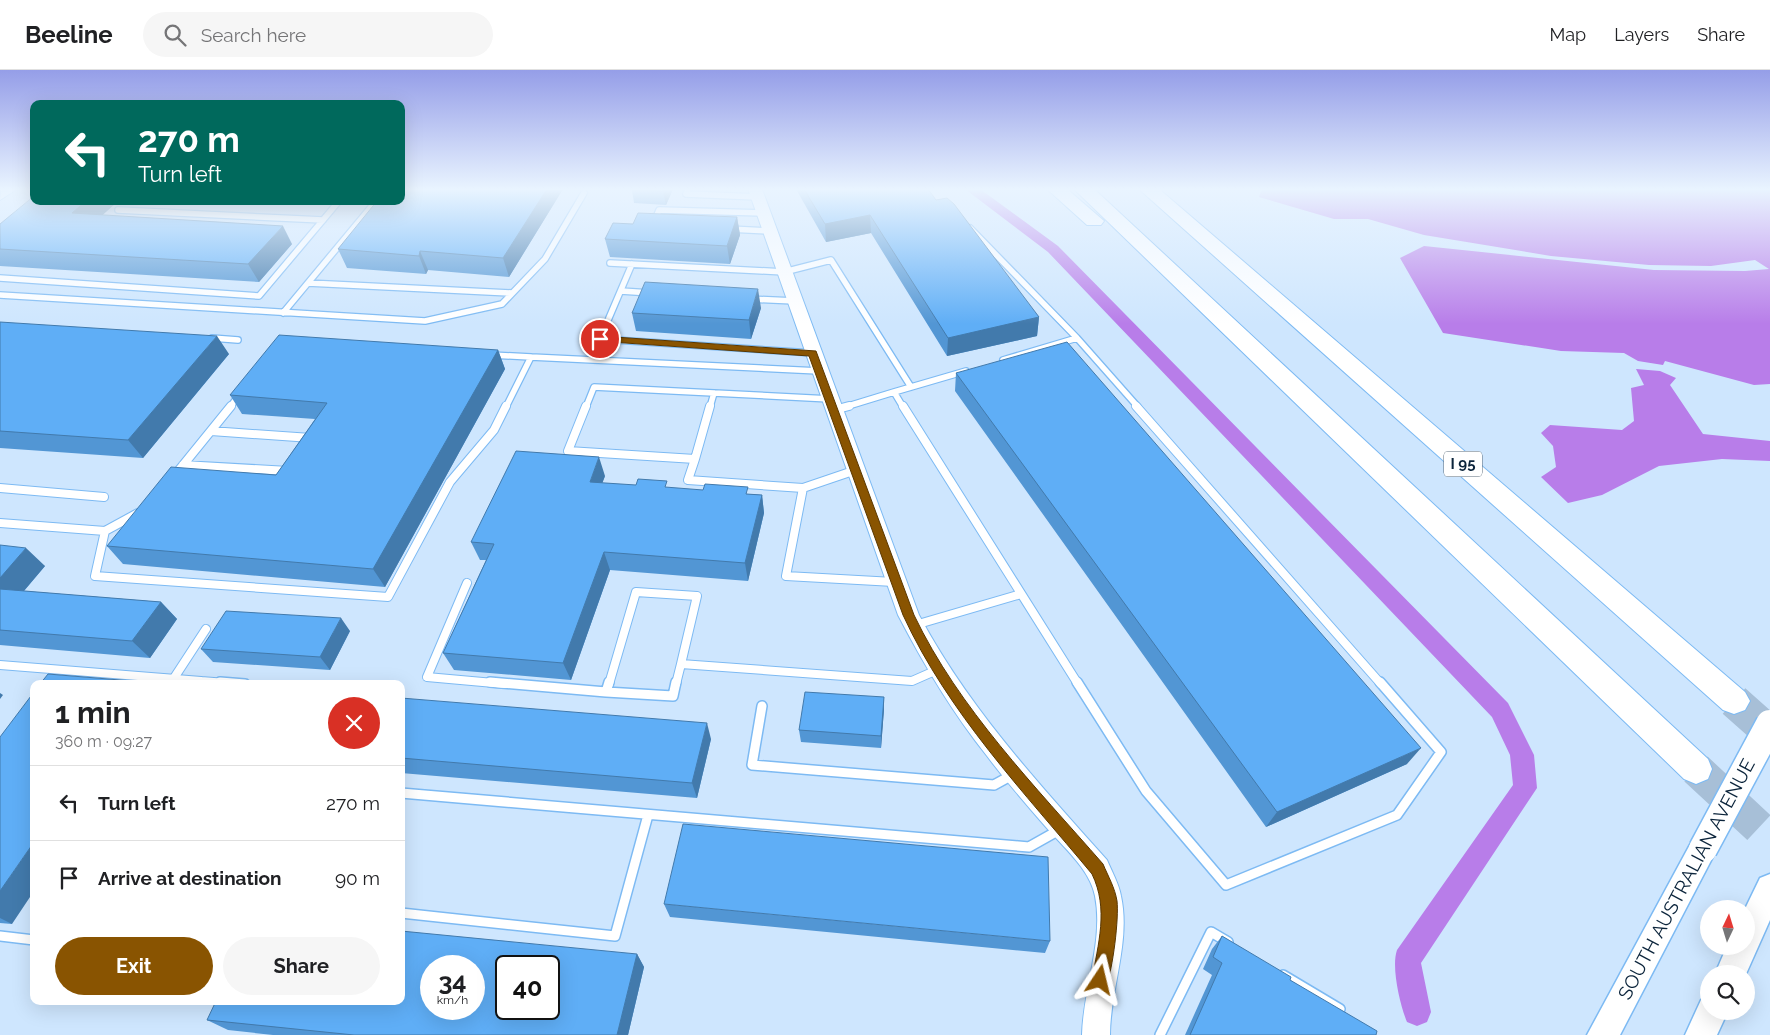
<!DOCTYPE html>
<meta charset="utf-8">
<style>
:root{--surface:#fff;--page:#f6f6f6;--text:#202124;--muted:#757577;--line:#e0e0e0;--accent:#895401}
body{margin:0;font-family:Raleway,sans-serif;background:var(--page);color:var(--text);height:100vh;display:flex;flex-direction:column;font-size:19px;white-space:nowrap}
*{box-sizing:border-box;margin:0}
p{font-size:16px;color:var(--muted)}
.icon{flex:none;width:28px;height:28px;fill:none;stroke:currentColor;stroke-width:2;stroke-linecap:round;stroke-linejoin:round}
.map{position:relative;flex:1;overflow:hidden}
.drawer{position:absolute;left:30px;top:610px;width:375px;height:325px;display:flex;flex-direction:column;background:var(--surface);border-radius:10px;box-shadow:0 5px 20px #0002}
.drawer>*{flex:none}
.guide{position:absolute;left:30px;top:30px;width:375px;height:105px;border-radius:10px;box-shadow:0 5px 20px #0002;background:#00695c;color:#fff;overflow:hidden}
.needle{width:32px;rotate:4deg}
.tools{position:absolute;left:1700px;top:830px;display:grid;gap:10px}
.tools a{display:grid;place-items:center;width:55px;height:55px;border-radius:50%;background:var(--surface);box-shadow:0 5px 20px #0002;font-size:25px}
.speed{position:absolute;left:420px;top:885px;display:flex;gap:10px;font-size:25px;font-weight:700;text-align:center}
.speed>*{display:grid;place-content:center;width:65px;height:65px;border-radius:50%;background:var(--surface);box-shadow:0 5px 20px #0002;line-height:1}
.speed small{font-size:12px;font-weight:400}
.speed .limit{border:2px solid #111;border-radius:8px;background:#fff;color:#111}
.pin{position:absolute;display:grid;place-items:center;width:42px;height:42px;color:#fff;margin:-21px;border:2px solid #fff;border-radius:50%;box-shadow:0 1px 5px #0007}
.me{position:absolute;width:55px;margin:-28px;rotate:10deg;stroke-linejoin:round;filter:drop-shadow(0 0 4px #0008)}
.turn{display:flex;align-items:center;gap:18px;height:105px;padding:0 25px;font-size:22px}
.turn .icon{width:65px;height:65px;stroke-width:2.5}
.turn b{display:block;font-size:35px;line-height:42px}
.round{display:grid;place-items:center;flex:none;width:52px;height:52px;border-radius:26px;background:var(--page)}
.head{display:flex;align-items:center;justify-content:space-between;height:85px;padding:0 25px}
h1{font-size:30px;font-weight:700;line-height:38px}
.cta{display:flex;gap:10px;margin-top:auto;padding:10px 25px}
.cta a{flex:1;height:58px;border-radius:30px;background:var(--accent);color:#fff;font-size:20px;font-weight:700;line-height:58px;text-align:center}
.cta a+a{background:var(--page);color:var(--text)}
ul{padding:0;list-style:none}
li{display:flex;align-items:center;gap:15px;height:75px;padding:0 25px;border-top:1px solid var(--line)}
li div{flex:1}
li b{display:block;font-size:19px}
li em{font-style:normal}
header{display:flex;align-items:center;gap:30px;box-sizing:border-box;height:70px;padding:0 25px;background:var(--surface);border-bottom:1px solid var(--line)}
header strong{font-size:24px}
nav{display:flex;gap:28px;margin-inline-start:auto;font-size:18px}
.search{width:350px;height:45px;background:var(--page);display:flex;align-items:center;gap:12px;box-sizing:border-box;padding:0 18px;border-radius:28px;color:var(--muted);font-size:19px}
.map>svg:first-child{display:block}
.water{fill:#b87de9}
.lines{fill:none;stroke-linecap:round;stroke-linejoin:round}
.canal{fill:#b87de9;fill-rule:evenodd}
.motorway-tunnel{stroke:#a7bfd7;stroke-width:34;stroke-dasharray:34 18;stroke-linecap:butt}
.service-far2-casing{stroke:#7dbaf3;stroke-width:8}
.service-far1-casing{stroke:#7dbaf3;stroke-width:10}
.service-casing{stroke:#7dbaf3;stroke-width:12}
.tertiary-casing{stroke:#7dbaf3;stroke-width:2}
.secondary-casing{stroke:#7dbaf3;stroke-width:3}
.motorway-casing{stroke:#7dbaf3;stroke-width:2}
.service-far2{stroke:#fff;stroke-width:5.5}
.service-far1{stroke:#fff;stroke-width:8}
.service{stroke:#fff;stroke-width:9}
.tertiary{fill:#fff;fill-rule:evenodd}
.secondary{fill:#fff;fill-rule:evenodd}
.motorway{fill:#fff;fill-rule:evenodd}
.secondary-bridge-casing{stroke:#7dbaf3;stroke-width:31;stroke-linecap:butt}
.secondary-bridge{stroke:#fff;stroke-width:28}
.wall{fill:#5296d4}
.shaded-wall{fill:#427aac}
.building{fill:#5faef6;stroke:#427aac;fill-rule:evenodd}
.route{fill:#895401;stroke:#593701}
.labels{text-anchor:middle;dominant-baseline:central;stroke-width:4;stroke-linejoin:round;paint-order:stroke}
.shield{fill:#fff;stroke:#546676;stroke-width:1}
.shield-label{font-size:15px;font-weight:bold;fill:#0b243b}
.near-street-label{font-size:19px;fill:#0b243b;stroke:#fff}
</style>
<header>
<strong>Beeline</strong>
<div class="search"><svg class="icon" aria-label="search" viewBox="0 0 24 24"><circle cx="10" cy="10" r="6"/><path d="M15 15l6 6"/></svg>Search here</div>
<nav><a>Map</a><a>Layers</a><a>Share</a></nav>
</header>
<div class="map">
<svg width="1770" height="965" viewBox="0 0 1770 965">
<rect width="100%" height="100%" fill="#cee6fe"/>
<path class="water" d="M1262,119H1770V314L1754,315L1665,291L1663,295L1638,291L1624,283L1561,281L1443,263L1400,188L1424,176L1654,200L1745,201L1769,199L1755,190L1711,196L1649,195L1551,186L1424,165L1368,149H1334L1259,127Z
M1636,299L1660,301L1676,308L1670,315L1703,364L1770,371V391L1722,389L1659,396L1602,425L1568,433L1541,407L1556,397L1553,376L1541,363L1550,355L1622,360L1634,351L1631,318L1644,315Z"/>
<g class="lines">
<path class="canal" d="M965,119H980L1058,176L1508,633L1534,685L1537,718L1421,893L1431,942L1427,952L1417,956L1407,952C1400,935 1391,897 1397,880L1513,715L1510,685L1492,647L1048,182Z"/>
<path class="motorway-tunnel" d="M1734,631L1770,663
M1696,699L1770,768"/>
<g class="service-far2-casing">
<path id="service-far2" d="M688,119L686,124L758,127
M118,140L323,150
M654,152L659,140L764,143
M970,158L1077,268L1138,337
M729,159L770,161
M610,193L784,202L831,190L911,317
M632,194L600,269L813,283
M0,208L259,226L339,131
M308,213L512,223
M621,221L651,223
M0,225L425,251L502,234L545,189L584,123
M749,229L795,231
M283,243L376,131
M212,268L238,270
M491,285L531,287L506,337
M531,287L819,301
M1003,290L1077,268
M714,323L830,329
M230,337L240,324
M586,337L594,317L714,323
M710,337L714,323
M845,337L894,322
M903,337L894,322L966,301"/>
</g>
<g class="service-far1-casing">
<path id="service-far1" d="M586,336L568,381L695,389L710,336
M903,336L1078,614
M1136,336L1381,614
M834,340L849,336
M211,361L311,368
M695,389L688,410L803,418L856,400
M183,395L289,401
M175,405L231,336
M0,418L104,427
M803,418L786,506L894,512
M0,453L105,461L138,443
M105,461L95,506L388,527L450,412L494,360L506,336
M467,513L427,607L505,614
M915,555L1021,524
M0,595L201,611L198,614
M174,608L206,559
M201,611L239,614
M609,614L636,522L697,526L681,594L912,611L937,600
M676,614L681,594"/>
</g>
<g class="service-casing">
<path id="service" d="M220,612L245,614
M490,612L606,622L609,612
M1077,612L1146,721L1226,815L1397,745L1441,682L1380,612
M198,614L200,612
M606,622L673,626L676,612
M762,636L752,695L994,715L1014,704
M401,723L1029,777L1061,759
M401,843L615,866L648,745
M0,866L34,870
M1283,905L1340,939
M1160,965L1211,862L1228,872"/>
</g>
<g class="tertiary-casing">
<path id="tertiary" d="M1,119H17L0,130Z
M748,119H762L919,545C968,637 1038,713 1107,790C1112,802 1119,814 1121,826C1131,872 1110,919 1110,965H1082C1083,919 1104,871 1095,826C1090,799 1062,776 1045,756C1025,733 1005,710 987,686C952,642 924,595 898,545Z"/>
</g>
<g class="secondary-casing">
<path id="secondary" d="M1703,765L1713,769L1717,779L1620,965H1587L1693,769Z
M1770,804V850L1746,904H1715L1727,876H1746L1745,839L1760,808Z
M1709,927V941H1728L1717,965H1685L1701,930Z"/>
</g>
<g class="motorway-casing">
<path id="motorway" d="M1047,119H1067L1104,151L1101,155H1087Z
M1074,119H1094L1708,689L1712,699L1708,709L1696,714L1684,709Z
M1139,119H1159L1745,622L1750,631L1745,640L1734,644L1723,640Z"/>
</g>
<use href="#service-far2" class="service-far2"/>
<use href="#service-far1" class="service-far1"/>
<use href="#service" class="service"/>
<use href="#tertiary" class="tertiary"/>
<use href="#secondary" class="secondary"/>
<use href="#motorway" class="motorway"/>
<g class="secondary-bridge-casing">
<path id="secondary-bridge" d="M1703,779L1770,654"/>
</g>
<use href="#secondary-bridge" class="secondary-bridge"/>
</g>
<path class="wall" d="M401,119H563L509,207L428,200L426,204L347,198L338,179Z
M673,119L666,135L634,133L632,120Z
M796,119H909L910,120L936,130L1039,247L1037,266L947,286L871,163L826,172Z
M34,131H118L102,145L292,174L259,212L0,196V154Z
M737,147L740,165L730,194L610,187L605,169L633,154Z
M761,238L751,269L636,261L632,243Z
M0,252L229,284L143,388L0,378Z
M498,280L505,299L385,517L123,494L107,476L276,405L315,349L242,344L230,325Z
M956,303L1407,694L1266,757L955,321Z
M605,406L602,413L762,425L764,443L748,511L610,500L571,610L454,600L443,583L486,490H480L471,472Z
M0,475L45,496L24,521L161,532L177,549L150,588L0,575Z
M350,561L330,600L213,592L201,579Z
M884,627V639L881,678L801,672L799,660Z
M401,628L711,669L697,728L401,703Z
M0,667L12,854L0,853Z
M664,834L1050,871L1045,883L670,847Z
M1222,866L1290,910L1376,965H1185L1212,905L1203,899L1212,879Z
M637,884L644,897L628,965H273L228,960L207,950Z"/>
<path class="shaded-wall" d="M547,119H563L509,207L503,188Z
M664,119H673L666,135L663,121Z
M86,131H118L84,162L72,143Z
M870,145L871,163L826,172L825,154Z
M737,147L740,165L730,194L727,176Z
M283,156L292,174L259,212L248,194Z
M420,181L428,200L426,204L419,186Z
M758,219L761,238L751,269L749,250Z
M1039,247L1037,266L947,286L948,268Z
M217,266L229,284L143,388L128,370Z
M498,280L505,299L385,517L373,499Z
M599,387L605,406L596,430L590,412Z
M762,425L764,443L748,511L745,493Z
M26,478L45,496L11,536L0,526V508Z
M604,482L610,500L571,610L563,593Z
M161,532L177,549L150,588L132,571Z
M341,548L350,561L330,600L320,587Z
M0,623L3,625L0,629Z
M884,627V639L881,678V666Z
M707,653L711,669L697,728L692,713Z
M1421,678L1407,694L1266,757L1277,742Z
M34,772V821L12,854L0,848V821Z
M637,884L644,897L628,965H617Z"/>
<path class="building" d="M401,119H547L503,188L420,181L419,186L338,179L377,131H401Z
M632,119H664L663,121L632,120Z
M804,119H909L910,120L919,119H928L936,130L947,128L954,134L1039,247L948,268L870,145L825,154Z
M34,126V131H86L72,143L283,156L248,194L0,179V154Z
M638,143L737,147L727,176L605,169L613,153L633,154Z
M645,212L758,219L749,250L632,243Z
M0,252L217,266L128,370L0,361Z
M279,265L498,280L373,499L107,476L171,397L276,405L327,333L230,325Z
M1067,272L1421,678L1277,742L956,303Z
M516,381L599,387L590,412L636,415L638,409L667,411L665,417L703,420L705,414L748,417L746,424L762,425L745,493L604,482L563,593L443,583L494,474L471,472Z
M0,475L26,478L0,508Z
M0,519L161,532L132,571L0,560Z
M226,541L341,548L320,587L201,579Z
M48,604L144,612L142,614H40Z
M34,622V772L0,821V667Z
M805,622L884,627L881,666L799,660Z
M401,628L707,653L692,713L401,688Z
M683,754L1048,787L1050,871L664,834Z
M401,861L637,884L617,965H354L207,950L216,931H401ZM431,896H474V939H431ZM506,896H549V939H506Z
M1222,866L1291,907L1290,910L1377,961L1376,965H1190L1222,893L1213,887Z"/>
<linearGradient id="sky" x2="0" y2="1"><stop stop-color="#959ee8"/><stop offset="0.47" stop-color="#e9f4ff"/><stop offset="1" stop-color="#e9f4ff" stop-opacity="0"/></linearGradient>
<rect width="1770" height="254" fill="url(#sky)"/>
<path class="route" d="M600,266L816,281L914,545C959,639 1035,716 1103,794C1108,806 1115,818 1117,831C1119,848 1113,899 1106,916L1100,918L1095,916L1092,910C1098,874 1109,839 1092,804C1024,722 948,643 903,545L809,286L597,271V267Z"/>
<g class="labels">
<rect class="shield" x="1444" y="381.5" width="38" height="25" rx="4"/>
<g class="shield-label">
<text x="1463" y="394">I 95</text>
</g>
<g class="near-street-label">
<text transform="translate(1686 809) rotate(-62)">SOUTH AUSTRALIAN AVENUE</text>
</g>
</g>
</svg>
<div class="tools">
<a><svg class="needle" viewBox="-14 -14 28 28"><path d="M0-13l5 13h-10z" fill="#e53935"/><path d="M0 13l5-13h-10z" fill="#757577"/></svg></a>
<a><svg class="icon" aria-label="search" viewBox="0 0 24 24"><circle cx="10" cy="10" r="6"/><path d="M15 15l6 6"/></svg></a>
</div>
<div class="speed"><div>34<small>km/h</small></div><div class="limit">40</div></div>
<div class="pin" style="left:600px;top:269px;background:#d93025"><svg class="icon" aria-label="arrive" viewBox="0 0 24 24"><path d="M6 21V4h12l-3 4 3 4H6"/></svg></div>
<svg class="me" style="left:1100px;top:910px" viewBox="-20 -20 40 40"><path d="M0-17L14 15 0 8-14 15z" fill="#895401" stroke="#fff" stroke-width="4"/></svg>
<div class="guide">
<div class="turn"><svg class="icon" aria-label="left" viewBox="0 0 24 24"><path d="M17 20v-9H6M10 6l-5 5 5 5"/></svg><div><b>270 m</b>Turn left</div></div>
</div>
<section class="drawer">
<div class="head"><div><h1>1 min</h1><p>360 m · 09:27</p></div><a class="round" style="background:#d93025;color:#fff"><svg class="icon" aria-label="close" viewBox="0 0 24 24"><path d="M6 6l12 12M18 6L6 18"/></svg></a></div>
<ul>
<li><svg class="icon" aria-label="left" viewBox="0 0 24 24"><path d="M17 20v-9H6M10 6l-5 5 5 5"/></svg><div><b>Turn left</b></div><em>270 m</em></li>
<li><svg class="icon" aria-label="arrive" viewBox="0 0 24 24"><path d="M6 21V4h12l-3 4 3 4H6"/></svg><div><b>Arrive at destination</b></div><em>90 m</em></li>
</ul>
<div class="cta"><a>Exit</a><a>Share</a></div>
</section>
</div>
